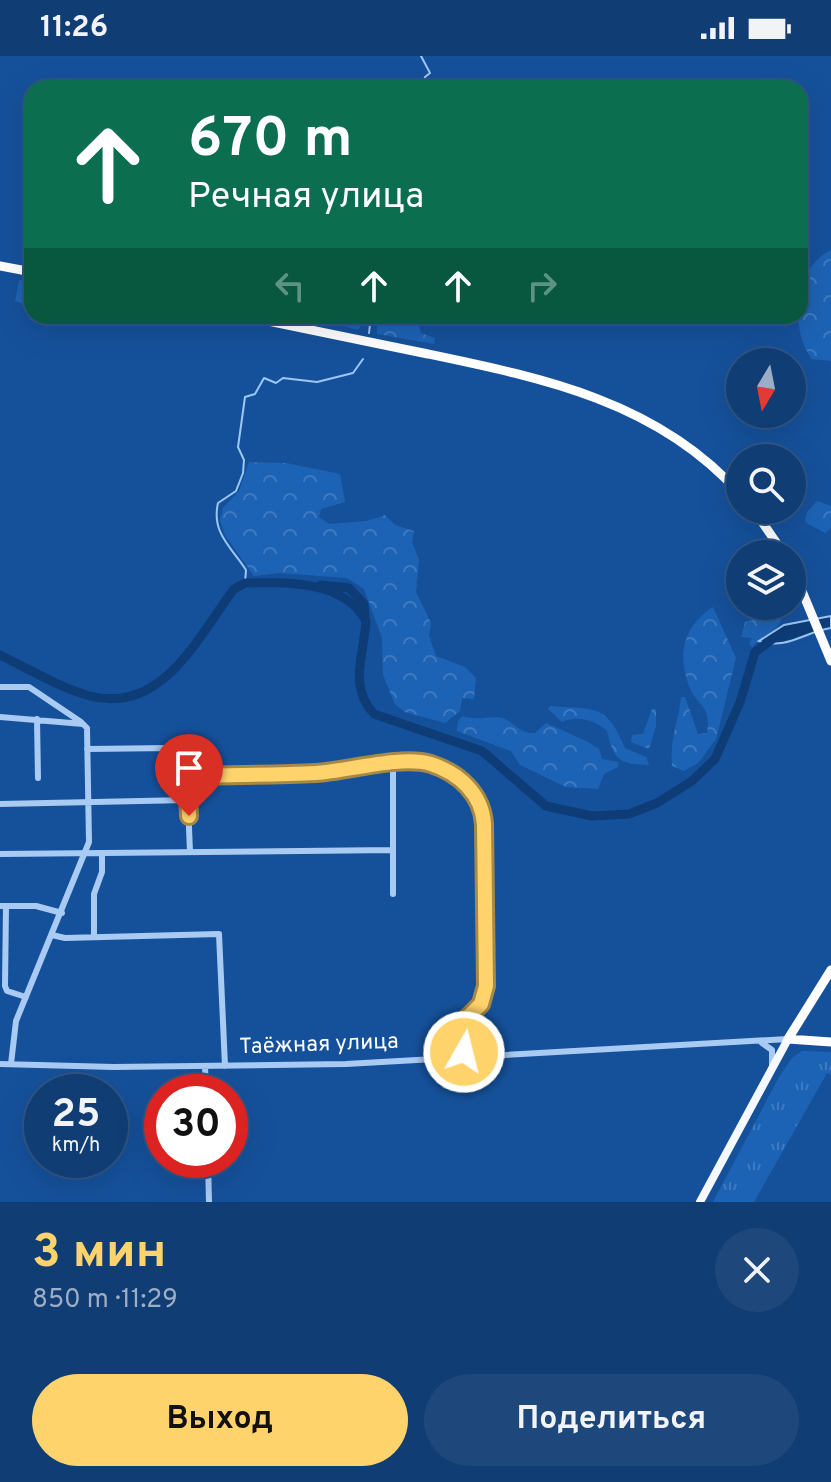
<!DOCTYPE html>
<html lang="ru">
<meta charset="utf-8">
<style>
:root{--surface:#103d74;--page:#1e487c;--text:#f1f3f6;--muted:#9caec5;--line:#305686;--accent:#ffd36b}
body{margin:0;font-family:Overpass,sans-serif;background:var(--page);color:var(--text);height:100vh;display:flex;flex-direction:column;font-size:30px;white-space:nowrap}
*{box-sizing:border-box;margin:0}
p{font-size:26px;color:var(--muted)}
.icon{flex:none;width:44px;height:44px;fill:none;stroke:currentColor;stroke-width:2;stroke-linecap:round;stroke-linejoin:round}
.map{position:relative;height:1146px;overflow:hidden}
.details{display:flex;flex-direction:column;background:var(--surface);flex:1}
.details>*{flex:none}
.banner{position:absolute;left:24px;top:24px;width:784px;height:244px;border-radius:24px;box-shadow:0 8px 32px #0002,0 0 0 2px var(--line);background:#0b6e4f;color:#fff;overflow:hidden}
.needle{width:52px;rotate:190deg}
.buttons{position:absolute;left:726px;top:292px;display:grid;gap:16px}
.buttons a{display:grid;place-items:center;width:80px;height:80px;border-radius:50%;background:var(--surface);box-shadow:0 8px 32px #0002,0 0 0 2px var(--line);font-size:40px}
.speed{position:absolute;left:24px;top:1018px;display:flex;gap:16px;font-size:40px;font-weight:700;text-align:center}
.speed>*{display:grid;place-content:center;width:104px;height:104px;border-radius:50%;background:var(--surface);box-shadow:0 8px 32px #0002,0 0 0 2px var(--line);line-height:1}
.speed small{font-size:20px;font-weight:400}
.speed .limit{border:12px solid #d22;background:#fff;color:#111}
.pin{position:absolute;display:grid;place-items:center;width:68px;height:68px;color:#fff;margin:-82px -34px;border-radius:50% 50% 50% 0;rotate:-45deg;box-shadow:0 0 8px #0007}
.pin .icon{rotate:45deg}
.me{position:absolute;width:88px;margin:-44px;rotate:8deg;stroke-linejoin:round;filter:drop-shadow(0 0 6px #0008)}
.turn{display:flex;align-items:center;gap:28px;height:168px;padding:0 32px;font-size:36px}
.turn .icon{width:104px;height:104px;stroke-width:2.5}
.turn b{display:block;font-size:56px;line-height:68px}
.lanes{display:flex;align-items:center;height:76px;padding:0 32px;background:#0003;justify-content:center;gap:40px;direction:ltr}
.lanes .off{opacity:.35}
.round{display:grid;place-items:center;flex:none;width:84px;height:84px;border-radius:42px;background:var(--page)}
.overview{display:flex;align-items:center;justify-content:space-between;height:136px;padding:0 32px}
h1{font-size:48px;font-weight:700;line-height:60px;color:var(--accent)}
.button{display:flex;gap:16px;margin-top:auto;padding:16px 32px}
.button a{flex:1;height:92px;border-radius:48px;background:var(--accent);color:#111;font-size:32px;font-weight:700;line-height:92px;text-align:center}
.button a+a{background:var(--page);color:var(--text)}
.status{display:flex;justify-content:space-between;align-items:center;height:56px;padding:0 40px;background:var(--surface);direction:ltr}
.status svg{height:22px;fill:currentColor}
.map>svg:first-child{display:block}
.grass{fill:url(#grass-tufts)}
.forest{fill:url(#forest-crowns)}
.water{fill:#0d3c77;stroke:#9cc6f6;stroke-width:2}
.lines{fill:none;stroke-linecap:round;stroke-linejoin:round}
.stream{stroke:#9cc6f6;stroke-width:2}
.river{stroke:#0d3c77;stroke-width:9}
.minor{stroke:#a9cbf3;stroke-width:6}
.major{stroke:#f5f9ff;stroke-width:8}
.highway{stroke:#fff;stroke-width:9}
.route-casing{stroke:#a68946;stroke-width:20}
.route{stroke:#ffd36b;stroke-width:14}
.labels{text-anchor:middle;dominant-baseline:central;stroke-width:8;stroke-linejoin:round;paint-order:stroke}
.street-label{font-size:22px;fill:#fff;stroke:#15519b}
</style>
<div class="status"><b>11:26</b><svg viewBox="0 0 49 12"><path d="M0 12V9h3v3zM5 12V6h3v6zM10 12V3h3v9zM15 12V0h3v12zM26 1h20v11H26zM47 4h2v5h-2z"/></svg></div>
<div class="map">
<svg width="831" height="1146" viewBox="0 0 831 1146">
<defs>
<pattern id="grass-tufts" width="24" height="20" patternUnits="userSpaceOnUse" patternTransform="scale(2)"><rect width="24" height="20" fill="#1d63b5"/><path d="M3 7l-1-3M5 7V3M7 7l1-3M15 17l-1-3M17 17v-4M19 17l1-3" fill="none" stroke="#3f7ac0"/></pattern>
<pattern id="forest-crowns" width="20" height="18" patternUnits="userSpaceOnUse" patternTransform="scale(2)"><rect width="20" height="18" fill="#1d63b5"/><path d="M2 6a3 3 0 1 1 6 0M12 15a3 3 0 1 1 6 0" fill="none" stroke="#3f7ac0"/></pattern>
</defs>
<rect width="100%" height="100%" fill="#15519b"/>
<path class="grass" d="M19,224L32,227V251L15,245Z
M802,995L831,996V1019L827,1017L754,1146H713L779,1021L792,1002Z"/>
<path class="forest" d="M831,194V305L812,303C789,274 794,211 831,194Z
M345,260H416L421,277L435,282L434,288L377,278V268L363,267L358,274L344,270Z
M249,406L286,407L340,418L345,446L321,453L319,461L329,468L367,465L385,459L395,469L414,475L412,486L419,504L416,536L431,567L429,580L436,600L465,611L476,622L474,643L462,642L460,655L445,667L405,656L395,648L383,619L382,582L364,533L347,522L279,517L254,520L225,479L220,464L223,452L239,435Z
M817,445L831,450V472L825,477L805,466L807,456Z
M780,550C789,570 766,578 752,591L749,588L752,582L741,581L745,566L763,561L768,552Z
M713,551L736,602L716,683L698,707L684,715L672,710C670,679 678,669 681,641H685L698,678L707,677C712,647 695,650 688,627C677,595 686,568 713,551Z
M550,650C594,654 606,646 625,692L646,701L649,709C616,708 614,702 607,675C595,664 577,659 562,666L548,653Z
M652,653H656V670L649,693L631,686L632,679L643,678Z
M463,660C477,666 492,658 505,663C517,669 519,677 535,677L546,667L588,686L599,693L602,703L618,706V711L604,718L598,733L566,731L520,709L511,695L457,675L458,664Z"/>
<path class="water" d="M831,560V572C804,576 787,594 759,585L784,569Z"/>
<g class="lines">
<path class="stream" d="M421,0L430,17L425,21L422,32
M369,277L371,260
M245,527L246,514C232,492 211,477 218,447L236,435L243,417L244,404L238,391L245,341L255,338L264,322L276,327L283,322L317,326L353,317L363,303"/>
<path class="river" d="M321,529L349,532L364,548L365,561
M0,599C29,613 60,632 90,640C163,659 199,579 234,533L245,527C285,526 344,524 366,565C364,599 348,630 374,658L482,695L546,750L592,760L629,758L657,747L692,725L715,703L740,646L755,596L774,582"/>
<path class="minor" d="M0,631H29L81,666
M0,661L83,668L87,672L89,786L16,965L11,1008
M37,663L38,722
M87,693L172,692L186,699L190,796
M393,708V838
M187,720L316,717L411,706L433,709L460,722L480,747L484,760L486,919L483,944L466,963L464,1003
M0,748L188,744
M0,798L393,794
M0,850H36L62,857
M6,850L5,930L7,935L26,941
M52,879L65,882L219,878L225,1010
M94,881V838L102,816V798
M762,987L772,994V1009
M0,1008L114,1011L346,1008L788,983
M205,1010L206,1036
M208,1104L209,1146"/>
<path class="major" d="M700,1146L788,983"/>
<path class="highway" d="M0,210L32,216
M243,260C305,273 367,286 428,298C543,322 659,346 740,438
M754,454L784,498
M792,511L831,605
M788,983L831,914
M788,983L831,986"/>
</g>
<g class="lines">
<g class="route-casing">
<path id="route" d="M189,760L187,720C230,719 273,719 316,717C348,715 401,699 431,708C459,717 482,738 484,768L486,930L481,948L466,963L464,996"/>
</g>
<use href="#route" class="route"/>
</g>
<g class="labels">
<g class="street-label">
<text transform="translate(319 989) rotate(-2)">Таёжная улица</text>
</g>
</g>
</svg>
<div class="buttons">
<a><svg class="needle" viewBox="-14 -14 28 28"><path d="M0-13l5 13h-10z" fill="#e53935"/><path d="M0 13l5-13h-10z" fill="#9caec5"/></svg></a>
<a><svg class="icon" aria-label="search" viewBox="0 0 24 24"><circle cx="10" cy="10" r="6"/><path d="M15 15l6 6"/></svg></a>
<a><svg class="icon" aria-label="layers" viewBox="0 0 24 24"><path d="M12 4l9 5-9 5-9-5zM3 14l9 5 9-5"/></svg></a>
</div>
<div class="speed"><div>25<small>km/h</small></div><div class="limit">30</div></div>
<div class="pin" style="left:189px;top:760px;background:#d93025"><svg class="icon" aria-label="arrive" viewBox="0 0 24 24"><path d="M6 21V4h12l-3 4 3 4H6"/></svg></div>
<svg class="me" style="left:464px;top:996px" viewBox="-20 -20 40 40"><circle r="17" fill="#ffd36b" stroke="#fff" stroke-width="3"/><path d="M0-11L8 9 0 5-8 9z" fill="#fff"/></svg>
<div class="banner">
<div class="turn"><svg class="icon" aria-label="ahead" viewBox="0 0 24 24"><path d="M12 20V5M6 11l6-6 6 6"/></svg><div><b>670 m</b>Речная улица</div></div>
<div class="lanes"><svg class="icon off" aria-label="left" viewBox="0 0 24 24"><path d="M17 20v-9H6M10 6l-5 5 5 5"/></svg><svg class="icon" aria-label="ahead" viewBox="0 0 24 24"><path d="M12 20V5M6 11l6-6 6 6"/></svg><svg class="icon" aria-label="ahead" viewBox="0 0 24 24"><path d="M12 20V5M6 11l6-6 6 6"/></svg><svg class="icon off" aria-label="right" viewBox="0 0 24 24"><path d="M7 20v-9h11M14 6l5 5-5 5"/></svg></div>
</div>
</div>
<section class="details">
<div class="overview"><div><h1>3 мин</h1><p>850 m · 11:29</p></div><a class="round"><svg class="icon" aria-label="close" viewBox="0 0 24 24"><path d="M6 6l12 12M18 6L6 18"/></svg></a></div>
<div class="button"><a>Выход</a><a>Поделиться</a></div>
</section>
